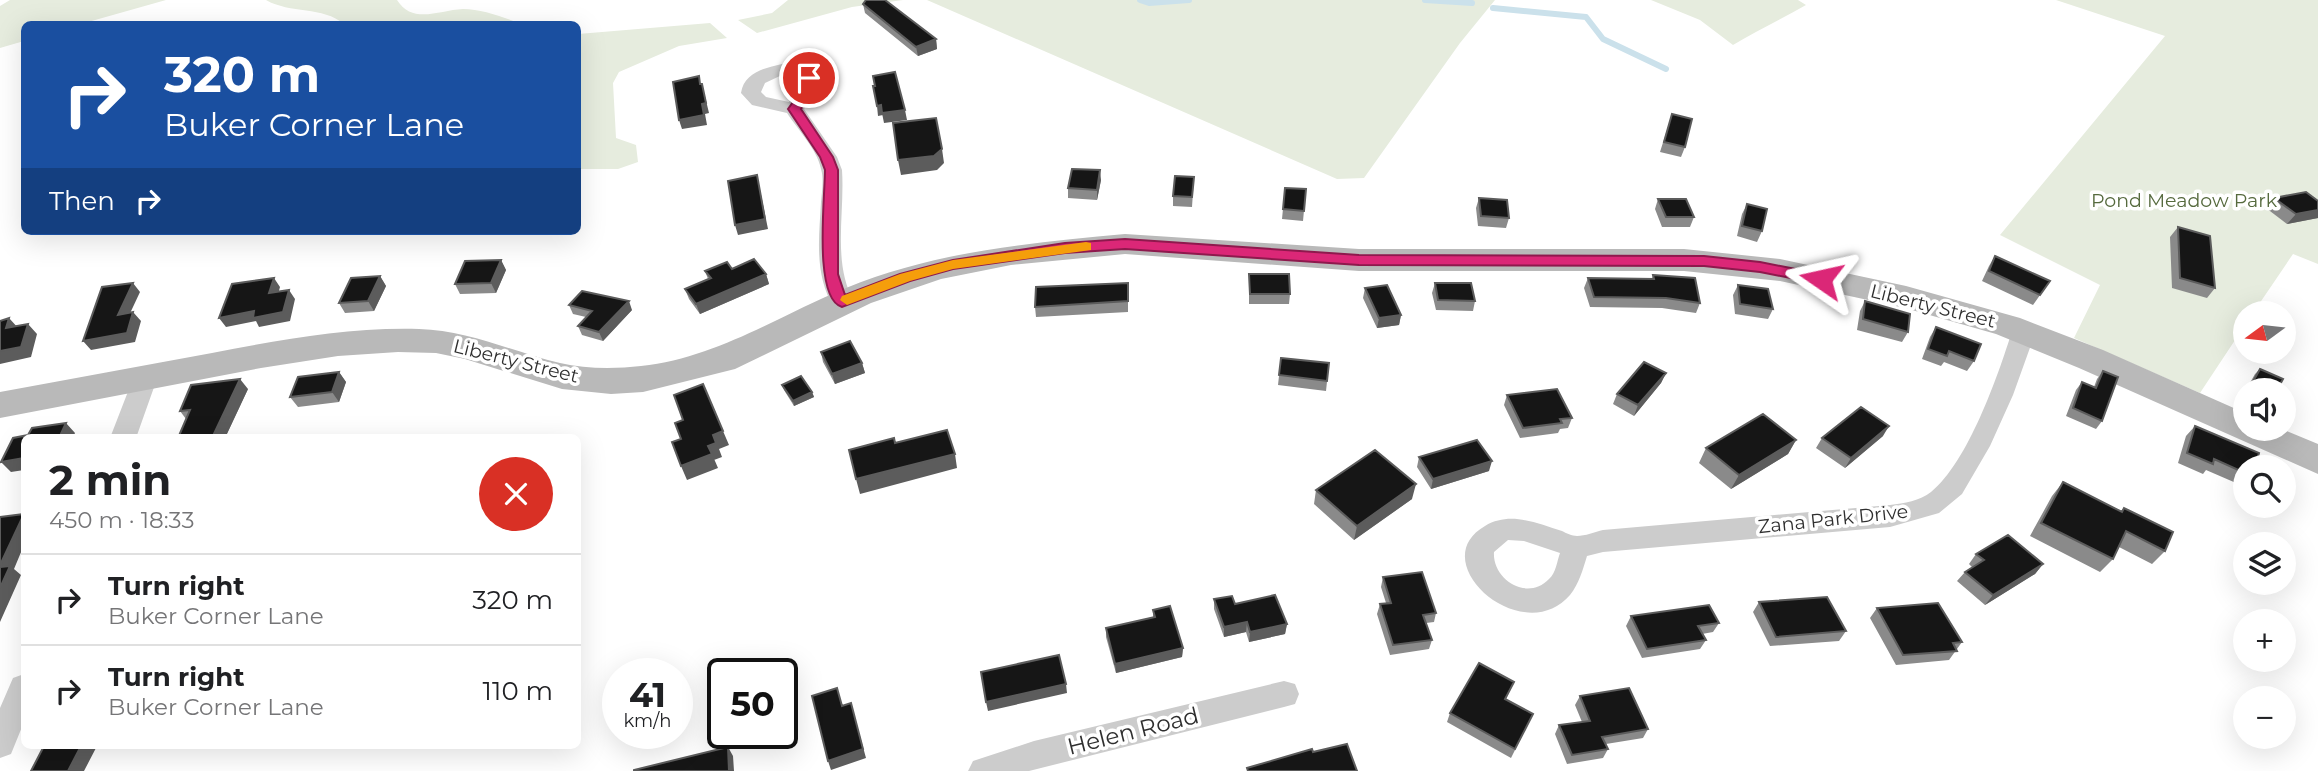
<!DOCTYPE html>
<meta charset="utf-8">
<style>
:root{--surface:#fff;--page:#f6f6f6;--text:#202124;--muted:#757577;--line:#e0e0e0}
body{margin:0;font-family:Montserrat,sans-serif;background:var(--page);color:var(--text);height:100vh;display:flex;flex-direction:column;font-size:26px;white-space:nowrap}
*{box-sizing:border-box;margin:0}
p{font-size:23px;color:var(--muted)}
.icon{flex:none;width:38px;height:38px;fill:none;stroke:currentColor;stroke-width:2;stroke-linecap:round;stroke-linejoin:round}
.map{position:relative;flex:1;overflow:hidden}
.panel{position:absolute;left:21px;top:434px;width:560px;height:315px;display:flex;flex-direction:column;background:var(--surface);border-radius:10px;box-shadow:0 7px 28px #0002}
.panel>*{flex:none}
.guide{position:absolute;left:21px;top:21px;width:560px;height:214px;border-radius:10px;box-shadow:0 7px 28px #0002;background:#1a4fa0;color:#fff;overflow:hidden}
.needle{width:46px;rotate:255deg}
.tools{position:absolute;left:2233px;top:301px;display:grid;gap:14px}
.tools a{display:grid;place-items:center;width:63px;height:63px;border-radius:50%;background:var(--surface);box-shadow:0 7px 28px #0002;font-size:35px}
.speed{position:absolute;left:602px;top:658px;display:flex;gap:14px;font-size:35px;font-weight:700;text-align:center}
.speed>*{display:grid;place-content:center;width:91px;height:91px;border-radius:50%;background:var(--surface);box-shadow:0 7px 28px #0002;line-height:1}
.speed small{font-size:18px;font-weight:400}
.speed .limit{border:4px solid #111;border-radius:10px;background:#fff;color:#111}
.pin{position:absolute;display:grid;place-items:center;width:60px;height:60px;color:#fff;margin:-30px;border:4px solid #fff;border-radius:50%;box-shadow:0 2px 7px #0007}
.me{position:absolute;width:77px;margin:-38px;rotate:281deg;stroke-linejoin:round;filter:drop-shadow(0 0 5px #0008)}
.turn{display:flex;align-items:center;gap:24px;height:147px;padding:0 28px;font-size:32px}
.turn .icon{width:91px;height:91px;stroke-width:2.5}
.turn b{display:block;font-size:49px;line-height:60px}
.then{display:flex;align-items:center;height:66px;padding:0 28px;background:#0003;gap:14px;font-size:26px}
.round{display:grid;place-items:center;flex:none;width:74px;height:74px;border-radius:37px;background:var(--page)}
.head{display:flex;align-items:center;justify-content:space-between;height:119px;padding:0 28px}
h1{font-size:42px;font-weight:700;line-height:52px}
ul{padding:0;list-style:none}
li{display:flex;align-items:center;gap:21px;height:91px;padding:0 28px;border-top:2px solid var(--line)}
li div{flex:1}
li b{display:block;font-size:26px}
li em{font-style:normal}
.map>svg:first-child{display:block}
.green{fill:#e6ecde}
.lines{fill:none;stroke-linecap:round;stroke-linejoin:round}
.stream{stroke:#cbe1eb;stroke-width:6}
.minor{fill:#ccc;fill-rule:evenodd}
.secondary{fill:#b9b9b9;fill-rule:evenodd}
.wall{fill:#8a8a8a}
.shaded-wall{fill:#5c5c5c}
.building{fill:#161616;stroke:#5c5c5c;stroke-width:2}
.route{fill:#db2777;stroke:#8e194d;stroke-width:2}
.slow{fill:#f59e0b}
.labels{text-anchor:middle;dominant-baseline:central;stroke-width:7;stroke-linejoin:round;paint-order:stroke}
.park-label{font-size:19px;fill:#566a3e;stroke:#fff}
.street-label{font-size:19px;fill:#2f2f2f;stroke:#fff}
.near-street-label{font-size:23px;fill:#2f2f2f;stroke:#fff}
</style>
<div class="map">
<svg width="2318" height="771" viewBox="0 0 2318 771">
<rect width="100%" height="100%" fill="#fff"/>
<path class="green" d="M10,0H166L81,24H24V41L0,48V6Z
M266,0H397C413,25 439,10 463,9C482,9 503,17 521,24H344C323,6 290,14 266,0Z
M788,0H903L852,7L757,33L738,20L772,13Z
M927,0H1495L1460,43L1364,178L1337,179Z
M1651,0H1798L1806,5C1782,19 1757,30 1733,45L1700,20Z
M2056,0H2318V264L2293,254L2253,313H2245V325L2200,393L2074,338L2100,285L2000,235L2165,36Z
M710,23L727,38L679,46L619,72L613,83L616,138L636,145L638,162L618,169H578V34Z"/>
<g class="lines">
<path class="stream" d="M1140,0L1149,3L1189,0
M1425,0L1472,3
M1493,8L1586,17L1603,39L1666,69"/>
<path class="minor" d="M782,64L805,67L820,81L819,88L804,109L837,157L842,170C845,214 832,262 854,302L850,308L842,310L834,308C814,274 819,239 821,202C822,191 824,179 821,169C817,149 798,130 787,113L752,105L741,93C744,73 764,68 782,64ZM782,75L792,76L800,82L799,88L789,102L766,97L761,92L765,83Z
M2024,323L2032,325L2036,331L2013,395L1990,446L1962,494L1939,513L1890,527L1603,552L1587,556C1583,569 1579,584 1570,595C1523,650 1422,562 1485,526C1510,511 1536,523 1562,531C1566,533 1572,536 1577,536C1585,536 1595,532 1603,530L1890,505C1904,503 1920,501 1931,492C1968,462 1998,376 2012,331L2016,325ZM1508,540L1524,541L1560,553C1557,561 1556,573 1549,579C1527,602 1492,579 1494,552Z
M146,367L155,370L158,376L136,438H110L134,376L137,370Z
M24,674V722L11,754L0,758V708L13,678Z
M1284,681L1295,684L1299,694L1295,704L1284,707L1029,771H968L973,761L1034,741Z"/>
<path class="secondary" d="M1125,234L1359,249H1684L1780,259L1906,286L2020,318L2103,350L2245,413V429H2282L2318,444V474L2079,368L1996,334L1905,308L1780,281L1684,271H1359L1125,254L1011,265L941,279L871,303L735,369L643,392L611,394L562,389L465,359L436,353L398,352L338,356L261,368L0,418V392C71,379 141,366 212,353C280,340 349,327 419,329C468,330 513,352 560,363C585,369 615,369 641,366C716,358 778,316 846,288C936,251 1030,243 1125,234Z"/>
</g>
<path class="wall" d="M863,4L936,39L937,49L918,56L865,13Z
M1672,114L1685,147L1681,157L1660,152Z
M1194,177L1192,207L1173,206V196Z
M1101,180L1097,200L1068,198V188Z
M1285,188L1306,189L1303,221L1282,219Z
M1479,198L1509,218L1506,228L1478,226L1476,208Z
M2274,198L2318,201V218L2287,224L2266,208Z
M1658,199L1694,217L1690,227H1662L1655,209Z
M1747,204L1762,231L1757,242L1737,236L1742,214Z
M2178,227L2215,288L2207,298L2172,288L2170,237Z
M1995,256L2050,281L2033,305L1982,281L1989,266Z
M501,260L506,270L496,293L460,294L455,284Z
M732,269L766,274L769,284L700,314L689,299L685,289L708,279L705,271Z
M1249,274L1290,294L1289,304H1249Z
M1653,275L1700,303L1696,313L1662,308L1590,307L1584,288L1588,278L1652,279Z
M380,276L386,286L374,311L345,313L339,303Z
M1435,283L1475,301L1473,311L1436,310L1432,293Z
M1738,285L1773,309L1768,319L1735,314L1733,295Z
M1365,288L1401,315L1399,325L1377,328L1363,298Z
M1128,301V312L1036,317L1035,307Z
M1865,301L1908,332L1902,342L1857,330L1860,311Z
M569,305L632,310L603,341L582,335L578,326L586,317L573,314Z
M1936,327L1974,361L1967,371L1944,362L1941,366L1922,359L1930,337Z
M821,352L862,363L865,373L835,384L823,362Z
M1281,358L1329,363L1326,391L1278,385Z
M2260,369L2277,390H2246L2255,374Z
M2103,371L2102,421L2096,429L2066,416L2076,390L2082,382L2094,387L2097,379Z
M339,372L346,382L339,402L298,407L290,397Z
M1666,373L1661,383L1634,416L1613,404L1617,394Z
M782,385L812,392L814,397L794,406L784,390Z
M248,389L225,438H178L186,419L180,411Z
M1507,395L1572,418L1568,428L1560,429L1558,433L1520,438L1504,405Z
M2195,426L2245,467V483L2243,486L2206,470L2203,474L2178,463L2186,436Z
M1883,436L1845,468L1816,448L1822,438Z
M1796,440L1788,454L1731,489L1699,463L1706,448Z
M1419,457L1489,471L1431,489L1417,467Z
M2063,482L2121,511L2124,508L2165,551L2152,564L2119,547L2113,559L2100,572L2030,536L2052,496Z
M1316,490L1412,499L1354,540L1314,504Z
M1976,554L2043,564L2035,574L1985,605L1957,581L1965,572L1972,567L1969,564Z
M1383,577L1436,613L1434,622L1426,623L1432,640L1429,649L1390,655L1377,614L1380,604L1386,603L1381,587Z
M1214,599L1235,604L1287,624L1285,634L1249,642L1246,632L1224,637L1214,609Z
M1759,602L1846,631L1839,641L1770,646L1753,612Z
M1877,608L1962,642L1949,660L1896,665L1870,618Z
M1153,610L1183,648L1182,657L1116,673L1106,637V628L1153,617Z
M1631,616L1719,623L1713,632L1702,634L1706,640L1700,649L1642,658L1626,626Z
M1514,682L1506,699L1533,714L1511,758L1447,722L1450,713Z
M1580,696L1648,729L1643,738L1606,744L1608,749L1603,758L1567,764L1555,734L1559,725L1582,722L1575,705Z"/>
<path class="shaded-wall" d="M936,39L937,49L918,56L916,47Z
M702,84L709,113L705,114L707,125L682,129L679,120L702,104Z
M881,105L883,115L878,116L877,106Z
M905,110L907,120L884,123L882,113Z
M942,149L944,163L937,170L901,175L898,160Z
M1100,170L1101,180L1097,200V190Z
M757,175L768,229L738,235L735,225Z
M2318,210V218L2287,224L2296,214Z
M501,260L506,270L496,293L491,283Z
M766,274L769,284L700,314L696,304Z
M380,276L386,286L374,311L368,301Z
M274,278L280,287L276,302L269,293Z
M133,283L140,292L125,324L118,315Z
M289,290L295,299L290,321L259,327L256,321L226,327L219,318L254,311Z
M629,301L632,310L603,341L599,332Z
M133,312L141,321L135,342L91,350L83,341Z
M1401,315L1399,325L1377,328L1379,318Z
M9,318L19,329L6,328Z
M28,324L37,334L31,357L0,364V351Z
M862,363L865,373L835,384L832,374Z
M339,372L346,382L339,402L332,392Z
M1666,373L1661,383L1634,416L1638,405Z
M240,379L248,389L225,438H212Z
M812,392L814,397L794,406L793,401Z
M66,423L75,433L73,438H59Z
M1889,426L1883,436L1845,468L1851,458Z
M723,431L729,445L719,449L722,457L714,460L708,446L713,435Z
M1796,440L1788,454L1731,489L1739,475Z
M712,454L718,468L687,480L681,466Z
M955,454L957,468L860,494L856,479Z
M24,458V470L11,472L1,462Z
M1492,461L1489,471L1431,489L1433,479Z
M1416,484L1412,499L1354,540L1357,526Z
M24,514V545L14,569L21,575L0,622V565Z
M2043,564L2035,574L1985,605L1993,595Z
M1247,622L1246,632L1224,637V627Z
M1287,624L1285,634L1249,642L1250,632Z
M1183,648L1182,657L1116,673L1115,664Z
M1066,684L1067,693L988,711L986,702Z
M851,703L866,758L831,770L828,761Z
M81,746H97L84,771H68Z
M728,747L733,756L734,771H729Z"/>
<path class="building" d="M866,0H885L936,39L916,47L863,4Z
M895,72L905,110L882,113L881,105L877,106L873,86H875L873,76Z
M699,76L700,84H702L706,103L702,104L704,115L679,120L673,82Z
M1672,114L1692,119L1685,147L1664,142Z
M936,118L942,149L934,156L898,160L893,123Z
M1072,169L1100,170L1097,190L1068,188Z
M757,175L765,219L735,225L728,181Z
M1175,176L1194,177L1192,197L1173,196Z
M1285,188L1306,189L1304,211L1283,209Z
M2306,192L2318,201V210L2296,214L2274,198Z
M1479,198L1507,200L1509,218L1481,216Z
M1658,199H1686L1694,217H1666Z
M1747,204L1767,209L1762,231L1742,226Z
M2178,227L2210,236L2215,288L2180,278Z
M1995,256L2050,281L2040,295L1989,271Z
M754,259L766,274L696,304L685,289L711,278L705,271L727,262L732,269Z
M501,260L491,283L455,284L465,261Z
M1249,274H1289L1290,294H1250Z
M1653,275L1695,278L1700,303L1666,298L1594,297L1588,278L1654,279Z
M380,276L368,301L339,303L351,278Z
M274,278L269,293L289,290L283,312L253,318L254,311L219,318L232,284Z
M133,283L118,315L133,312L127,333L83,341L102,287Z
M1128,283V301L1035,307L1036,287Z
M1435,283H1471L1475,301L1438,300Z
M1387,285L1401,315L1379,318L1365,288Z
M1738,285L1768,289L1773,309L1740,304Z
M582,291L629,301L599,332L578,326L592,311L569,305Z
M1865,301L1910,314L1908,332L1863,319Z
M9,318L6,328L28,324L21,347L0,351V321Z
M1936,327L1981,344L1974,361L1949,351L1947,356L1928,349Z
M850,341L862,363L832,374L821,352Z
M1281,358L1329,363L1327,381L1279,375Z
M1644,362L1666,373L1638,405L1617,394Z
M2260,369L2283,379L2277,390H2262L2251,385Z
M2103,371L2118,377L2102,421L2073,408L2082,382L2096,388Z
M339,372L332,392L290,397L298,377Z
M801,376L812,392L793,401L782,385Z
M240,379L212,438H178L190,410L180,411L191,385Z
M703,384L723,431L713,435L716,443L708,446L712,454L681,466L672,442L681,439L675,423L683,420L674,395Z
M1557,389L1572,418L1560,419L1562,423L1523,428L1507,395Z
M1861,407L1889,426L1851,458L1822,438Z
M1763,414L1796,440L1739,475L1706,448Z
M66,423L59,438H24V458L1,462L13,438L28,435L32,428Z
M2195,426L2259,453L2255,467H2245V473L2214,459L2213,464L2187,453Z
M947,430L955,454L856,479L849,450L894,438L895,443Z
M1477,440L1492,461L1433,479L1419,457Z
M1375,450L1416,484L1357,526L1316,490Z
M2063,482L2122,512L2124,508L2173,532L2165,551L2126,531L2113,559L2041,523Z
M24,514L0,565V517Z
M2008,535L2043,564L1993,595L1965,572L1984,560L1976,554Z
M10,566L0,588V567Z
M1422,572L1436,613L1423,615L1432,640L1393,645L1380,604L1391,603L1383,577Z
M1275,595L1287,624L1250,632L1247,622L1224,627L1214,599L1232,596L1235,604Z
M1827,597L1846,631L1776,637L1759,602Z
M1938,603L1962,642L1953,643L1957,651L1903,655L1877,608Z
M1709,605L1719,623L1698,626L1706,640L1647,649L1631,616Z
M1170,606L1183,648L1115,664L1106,628L1155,617L1153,610Z
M1059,655L1066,684L986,702L981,672Z
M1479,663L1514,682L1505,699L1533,714L1515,749L1450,713Z
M837,688L842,706L851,703L863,749L828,761L812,696Z
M1629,688L1648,729L1602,737L1608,749L1572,755L1559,725L1590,721L1580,696Z
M1347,744L1357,771H1248L1247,768L1312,749L1313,752Z
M44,746H81L68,771H31Z
M728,747L729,771H634V770Z"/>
<path class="route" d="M809,75L815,78L816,88L801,109L833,157L838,170V274L845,295L900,274L953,260L1065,243L1125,239L1359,255L1704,256L1760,262L1821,274L1828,279L1821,284L1760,272L1704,266L1359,265L1125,249L1065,253L953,269L910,281L842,307C813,299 825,197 825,170L820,157L788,109L803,88V78Z"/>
<path class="slow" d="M1086,242L1091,243V250L953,269L910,281L847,305L840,300L842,296L900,274L953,260Z"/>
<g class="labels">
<g class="park-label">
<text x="2184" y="200">Pond Meadow Park</text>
</g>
<g class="street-label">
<text transform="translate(1933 306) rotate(14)">Liberty Street</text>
<text transform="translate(516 361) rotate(14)">Liberty Street</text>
<text transform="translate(1833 519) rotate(-6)">Zana Park Drive</text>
</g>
<g class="near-street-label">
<text transform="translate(1133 731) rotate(-14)">Helen Road</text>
</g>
</g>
</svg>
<div class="tools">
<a><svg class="needle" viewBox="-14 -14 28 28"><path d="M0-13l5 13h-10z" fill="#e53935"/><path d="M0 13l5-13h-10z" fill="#757577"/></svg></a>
<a><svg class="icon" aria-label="sound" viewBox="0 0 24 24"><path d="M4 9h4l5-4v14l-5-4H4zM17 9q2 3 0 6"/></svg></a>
<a><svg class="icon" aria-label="search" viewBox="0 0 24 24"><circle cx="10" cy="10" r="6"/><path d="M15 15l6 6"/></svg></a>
<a><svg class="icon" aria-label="layers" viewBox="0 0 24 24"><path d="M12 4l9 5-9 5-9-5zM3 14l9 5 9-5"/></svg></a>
<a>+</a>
<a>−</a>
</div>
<div class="speed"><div>41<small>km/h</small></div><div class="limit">50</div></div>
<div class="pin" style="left:809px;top:78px;background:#d93025"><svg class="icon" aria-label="arrive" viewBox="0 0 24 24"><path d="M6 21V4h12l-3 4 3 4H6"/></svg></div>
<svg class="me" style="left:1821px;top:279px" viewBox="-20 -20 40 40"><path d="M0-17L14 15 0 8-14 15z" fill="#db2777" stroke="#fff" stroke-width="4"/></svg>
<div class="guide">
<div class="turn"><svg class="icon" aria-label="right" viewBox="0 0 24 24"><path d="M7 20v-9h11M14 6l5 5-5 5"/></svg><div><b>320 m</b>Buker Corner Lane</div></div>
<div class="then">Then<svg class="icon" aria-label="right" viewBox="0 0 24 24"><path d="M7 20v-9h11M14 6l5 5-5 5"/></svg></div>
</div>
<section class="panel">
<div class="head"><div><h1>2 min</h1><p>450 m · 18:33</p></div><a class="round" style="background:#d93025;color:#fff"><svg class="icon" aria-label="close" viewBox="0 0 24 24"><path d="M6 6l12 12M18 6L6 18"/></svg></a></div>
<ul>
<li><svg class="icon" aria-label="right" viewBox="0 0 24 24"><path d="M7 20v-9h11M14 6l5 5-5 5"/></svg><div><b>Turn right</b><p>Buker Corner Lane</p></div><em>320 m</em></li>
<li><svg class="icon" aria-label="right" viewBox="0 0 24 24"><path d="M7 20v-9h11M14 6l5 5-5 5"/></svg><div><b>Turn right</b><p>Buker Corner Lane</p></div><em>110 m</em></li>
</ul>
</section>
</div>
